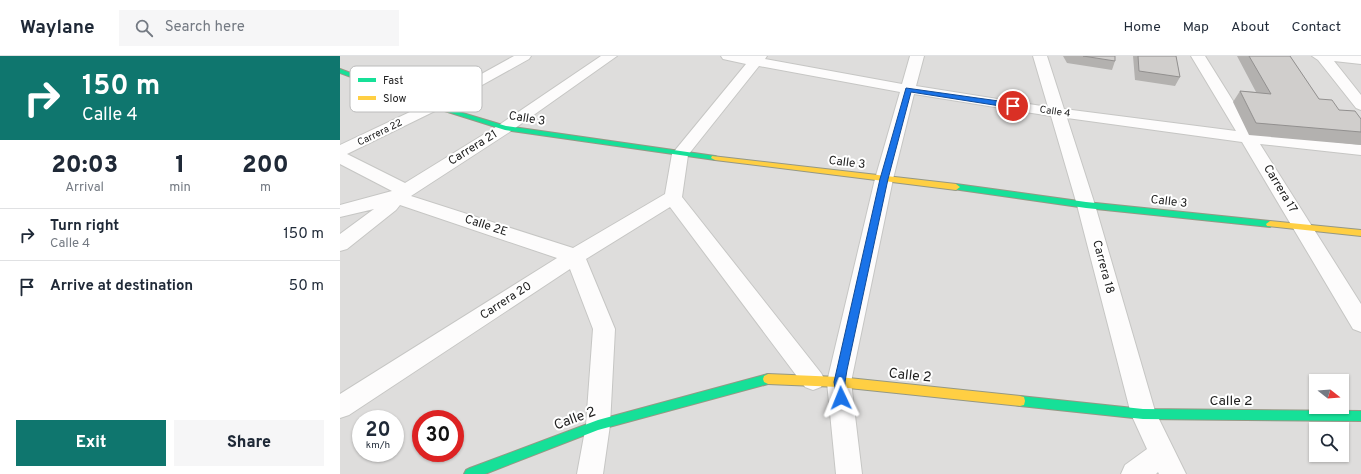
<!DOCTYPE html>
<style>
:root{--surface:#fff;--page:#f6f6f7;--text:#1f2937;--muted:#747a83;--line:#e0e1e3;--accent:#0f766e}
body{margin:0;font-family:Overpass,sans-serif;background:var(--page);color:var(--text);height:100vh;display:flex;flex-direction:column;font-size:15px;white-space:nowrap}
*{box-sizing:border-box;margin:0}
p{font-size:13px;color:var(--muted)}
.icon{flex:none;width:22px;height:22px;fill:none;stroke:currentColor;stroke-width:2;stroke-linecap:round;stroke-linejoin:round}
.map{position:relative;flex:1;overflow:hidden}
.panel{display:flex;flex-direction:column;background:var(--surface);width:340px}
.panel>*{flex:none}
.top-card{background:#0f766e;color:#fff;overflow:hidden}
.needle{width:26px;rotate:107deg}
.controls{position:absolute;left:969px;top:318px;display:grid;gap:8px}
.controls a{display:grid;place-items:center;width:40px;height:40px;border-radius:0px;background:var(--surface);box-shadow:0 1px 3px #0004;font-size:20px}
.speed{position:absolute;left:12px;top:354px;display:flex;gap:8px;font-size:20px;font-weight:700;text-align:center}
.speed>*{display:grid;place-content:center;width:52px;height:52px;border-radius:50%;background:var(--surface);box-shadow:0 1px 3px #0004;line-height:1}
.speed small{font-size:10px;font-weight:400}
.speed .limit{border:6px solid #d22;background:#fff;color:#111}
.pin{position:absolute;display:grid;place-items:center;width:34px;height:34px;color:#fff;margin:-17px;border:2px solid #fff;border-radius:50%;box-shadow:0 1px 4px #0007}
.me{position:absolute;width:44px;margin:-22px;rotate:358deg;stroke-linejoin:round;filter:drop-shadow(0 0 3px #0008)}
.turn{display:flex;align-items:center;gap:14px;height:84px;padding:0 16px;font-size:18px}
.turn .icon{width:52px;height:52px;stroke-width:2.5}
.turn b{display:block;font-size:28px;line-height:34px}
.eta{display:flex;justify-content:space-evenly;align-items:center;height:68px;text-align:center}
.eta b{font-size:24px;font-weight:800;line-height:28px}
.button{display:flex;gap:8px;margin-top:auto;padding:8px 16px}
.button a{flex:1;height:46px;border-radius:0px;background:var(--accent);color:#fff;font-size:16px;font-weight:800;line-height:46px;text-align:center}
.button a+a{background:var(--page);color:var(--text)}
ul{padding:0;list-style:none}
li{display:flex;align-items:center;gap:12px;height:52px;padding:0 16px;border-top:1px solid var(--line)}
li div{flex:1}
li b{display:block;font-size:15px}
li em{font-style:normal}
header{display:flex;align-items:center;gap:24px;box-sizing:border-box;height:56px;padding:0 20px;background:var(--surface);border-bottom:1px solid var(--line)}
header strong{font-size:19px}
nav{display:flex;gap:22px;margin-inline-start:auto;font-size:14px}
.search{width:280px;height:36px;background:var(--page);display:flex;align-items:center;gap:10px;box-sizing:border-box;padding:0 14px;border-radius:0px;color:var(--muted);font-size:15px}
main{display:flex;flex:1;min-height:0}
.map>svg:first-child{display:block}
.residential{fill:#dedddc;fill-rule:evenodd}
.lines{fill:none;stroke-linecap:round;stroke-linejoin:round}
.street-casing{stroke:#c6c6c4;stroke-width:2}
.fast-casing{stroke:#959884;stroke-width:2}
.slow-casing{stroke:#959884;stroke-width:2}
.street{fill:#fdfcfc;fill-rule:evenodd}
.fast{fill:#16e098;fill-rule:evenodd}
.slow{fill:#ffcf43;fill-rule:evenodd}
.wall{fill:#b3b1af}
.building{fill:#d0cecc;stroke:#92908f}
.route{fill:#1a73e8;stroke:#114b97}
.labels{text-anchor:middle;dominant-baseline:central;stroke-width:4;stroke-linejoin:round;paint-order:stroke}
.far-street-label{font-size:10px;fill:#212121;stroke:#fff}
.street-label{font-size:12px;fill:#212121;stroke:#fff}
.near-street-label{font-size:14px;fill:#212121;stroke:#fff}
.key{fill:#fff;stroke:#bcbcbc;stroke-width:1}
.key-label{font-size:11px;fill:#212121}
</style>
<header>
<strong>Waylane</strong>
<div class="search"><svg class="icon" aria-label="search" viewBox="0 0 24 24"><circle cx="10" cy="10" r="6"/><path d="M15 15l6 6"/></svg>Search here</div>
<nav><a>Home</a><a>Map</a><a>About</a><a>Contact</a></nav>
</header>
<main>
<section class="panel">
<div class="top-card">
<div class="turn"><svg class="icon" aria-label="right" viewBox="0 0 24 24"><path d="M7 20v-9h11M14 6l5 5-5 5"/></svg><div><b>150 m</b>Calle 4</div></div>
</div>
<div class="eta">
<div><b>20:03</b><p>Arrival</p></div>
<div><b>1</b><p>min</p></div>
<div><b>200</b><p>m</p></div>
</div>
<ul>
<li><svg class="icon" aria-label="right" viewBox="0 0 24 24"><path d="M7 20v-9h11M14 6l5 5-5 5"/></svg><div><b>Turn right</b><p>Calle 4</p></div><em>150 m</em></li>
<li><svg class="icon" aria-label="arrive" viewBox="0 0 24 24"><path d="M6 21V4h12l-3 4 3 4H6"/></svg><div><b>Arrive at destination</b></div><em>50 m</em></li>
</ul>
<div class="button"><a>Exit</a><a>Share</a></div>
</section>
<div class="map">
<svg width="1021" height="418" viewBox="0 0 1021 418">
<rect width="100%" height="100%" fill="#efeeeb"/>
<path class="residential" d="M0,0H1021V418H0ZM976,325H1002V351H976ZM21,363H55V397H21ZM81,363H115V397H81ZM976,373H1002V399H976Z"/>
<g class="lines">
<g class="street-casing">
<path id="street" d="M174,0H191L189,3L99,53L7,98L65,127L159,69L261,0H277L171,75L71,140L233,192L325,138L332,98L406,8L383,3L381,0H427L425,3L562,28L570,0H584L576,30L708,51L693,0H707L724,53L896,75L851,0H865L913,77L1021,89V99L920,88L1021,248V276L1013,273L902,86L727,62L755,149L815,355L846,418H819L818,416L816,418H781L785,409L807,393L791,358L737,149L711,60L574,38L553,123L511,326L522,418H496L487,326L535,123L560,36L419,10L348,99L342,141L481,317L485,324L481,331L473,334L465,331L330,151L246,203L275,273L270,369L263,418H237L246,369L253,273L230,213L9,359L0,362V338L217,202L60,149L56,154L7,193L0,195V178L34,153L0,161V149L52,135L0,108V89L89,47Z
M972,0H1021V8L994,5L1021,39V54L1016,52L978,4Z"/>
</g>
<g class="fast-casing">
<path id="fast" d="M0,13L96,49L166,70L375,100L379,102L375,104L165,74L92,51L0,17Z
M616,128L746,146L930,165L934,168L930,171L746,152L613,133L612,131Z
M428,318L432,320L433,323L432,326L428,328L258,374L145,418H124L126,414L130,412L258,364Z
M680,340L803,353L1021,355V365L803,363L680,350L676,349L675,345L676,341Z"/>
</g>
<g class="slow-casing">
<path id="slow" d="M372,100L616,128L620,131L616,134L375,104L371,102Z
M930,165L1021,174V180L927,170L926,168Z
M428,318L499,321L680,340L684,341L685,345L684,349L680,350L499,331L428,328L424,326L423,323L424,320Z"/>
</g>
<use href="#street" class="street"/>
<use href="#fast" class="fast"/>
<use href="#slow" class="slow"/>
</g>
<path class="wall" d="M723,0H775V5L772,14L727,7Z
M793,0H836L840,21L835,30L795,24Z
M897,0H950L979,43L999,54L1021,63V89L909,79L893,46L900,35L916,36Z"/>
<path class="building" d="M743,0H775V5Z
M798,0H836L840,21L799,15Z
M909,0H950L979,43L992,44L999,54L1015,55L1021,63V76L916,67L900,35L931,38Z"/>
<path class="route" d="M566,32L673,47L677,50L673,52L571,36L548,123L507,314L505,326L506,342L505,345L501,347L497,345L494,326L540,123Z"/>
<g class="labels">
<g class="far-street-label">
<text transform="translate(715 56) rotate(8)">Calle 4</text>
<text transform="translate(40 77) rotate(-26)">Carrera 22</text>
</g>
<g class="street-label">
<text transform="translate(187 63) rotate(9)">Calle 3</text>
<text transform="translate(133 92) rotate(-32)">Carrera 21</text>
<text transform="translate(507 107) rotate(7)">Calle 3</text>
<text transform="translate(940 133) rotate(59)">Carrera 17</text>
<text transform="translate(829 146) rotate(6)">Calle 3</text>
<text transform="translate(146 170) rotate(18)">Calle 2E</text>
<text transform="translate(763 211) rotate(75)">Carrera 18</text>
<text transform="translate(166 245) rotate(-33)">Carrera 20</text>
</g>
<g class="near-street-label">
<text transform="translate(570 320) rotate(6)">Calle 2</text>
<text x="891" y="345">Calle 2</text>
<text transform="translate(235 363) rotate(-20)">Calle 2</text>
</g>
</g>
<rect x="10" y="10" width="132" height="46" rx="6" class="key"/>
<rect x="18" y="22" width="18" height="4" fill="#16e098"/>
<rect x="18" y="40" width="18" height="4" fill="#ffcf43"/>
<g class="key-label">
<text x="43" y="28">Fast</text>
<text x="43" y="46">Slow</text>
</g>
</svg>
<div class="controls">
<a><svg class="needle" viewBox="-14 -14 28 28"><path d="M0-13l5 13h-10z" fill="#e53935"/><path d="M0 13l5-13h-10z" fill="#747a83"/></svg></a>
<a><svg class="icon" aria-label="search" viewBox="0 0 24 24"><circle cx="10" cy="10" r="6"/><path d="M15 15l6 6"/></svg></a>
</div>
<div class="speed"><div>20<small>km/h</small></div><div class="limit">30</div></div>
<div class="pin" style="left:673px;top:50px;background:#d93025"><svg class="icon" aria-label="arrive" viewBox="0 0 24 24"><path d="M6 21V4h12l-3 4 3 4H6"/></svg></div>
<svg class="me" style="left:501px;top:342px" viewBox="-20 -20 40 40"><path d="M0-17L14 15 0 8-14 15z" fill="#1a73e8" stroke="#fff" stroke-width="4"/></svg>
</div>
</main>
